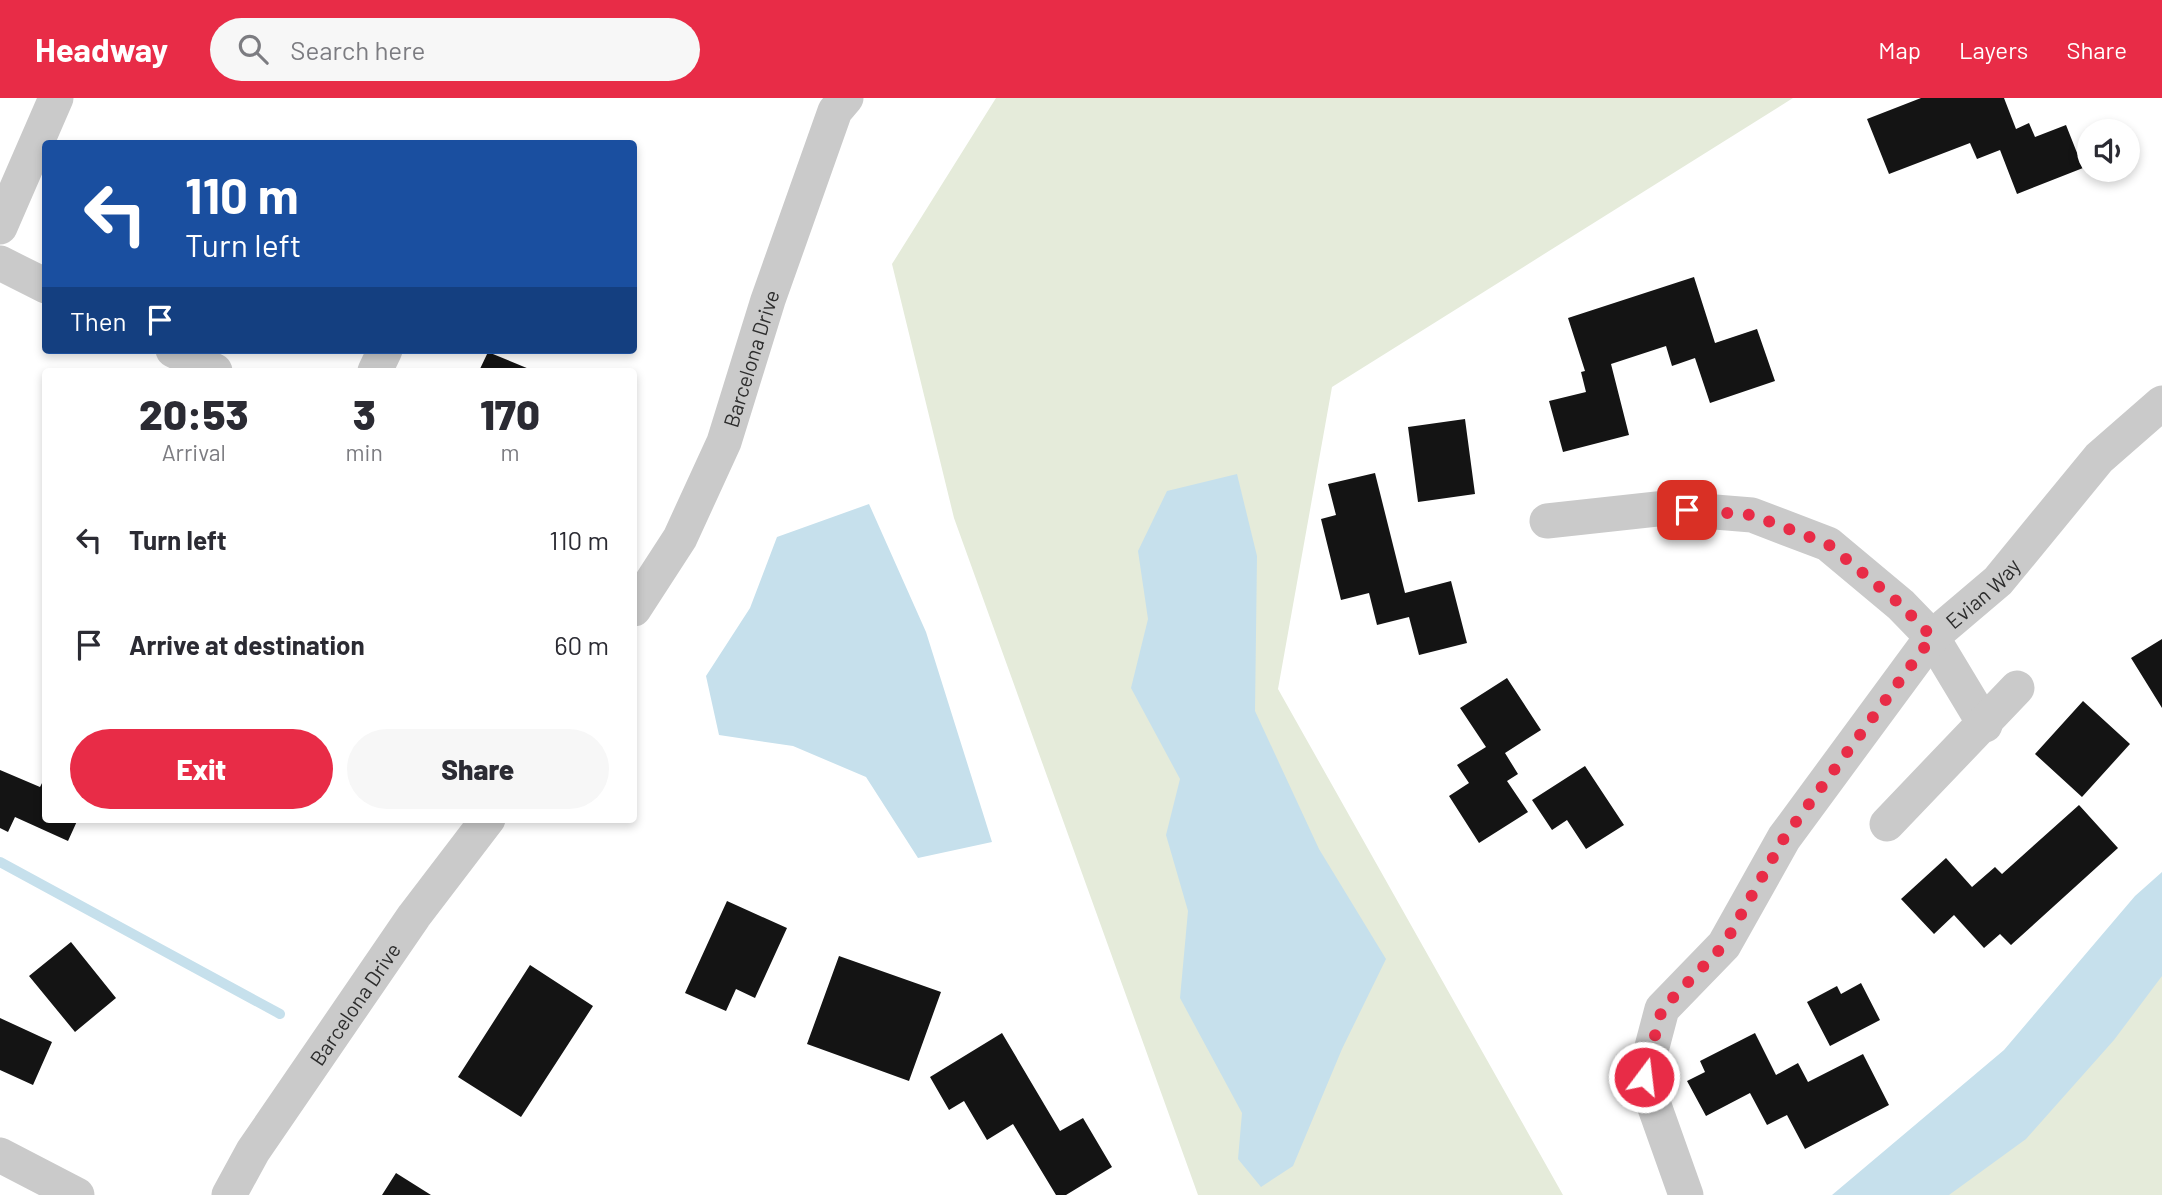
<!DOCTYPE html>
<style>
:root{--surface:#fff;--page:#f7f7f7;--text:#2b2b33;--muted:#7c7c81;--accent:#e82c47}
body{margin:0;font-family:Barlow,sans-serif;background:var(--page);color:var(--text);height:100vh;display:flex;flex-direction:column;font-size:26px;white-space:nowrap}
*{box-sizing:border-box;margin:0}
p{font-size:23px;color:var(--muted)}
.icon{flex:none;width:38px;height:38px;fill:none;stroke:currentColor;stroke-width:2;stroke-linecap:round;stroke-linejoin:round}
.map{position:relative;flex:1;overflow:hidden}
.sheet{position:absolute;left:42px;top:270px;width:595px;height:455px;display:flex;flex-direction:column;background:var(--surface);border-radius:7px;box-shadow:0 4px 10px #0003}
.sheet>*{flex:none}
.hud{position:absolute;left:42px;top:42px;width:595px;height:214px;border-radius:7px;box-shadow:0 4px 10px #0003;background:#1a4fa0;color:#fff;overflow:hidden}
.controls{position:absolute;left:2077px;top:21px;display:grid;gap:14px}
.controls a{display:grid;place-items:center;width:63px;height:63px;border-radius:50%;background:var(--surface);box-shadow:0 4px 10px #0003;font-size:35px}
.pin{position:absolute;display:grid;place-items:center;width:60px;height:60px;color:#fff;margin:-30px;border-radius:14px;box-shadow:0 4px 10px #0006}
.me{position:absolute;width:77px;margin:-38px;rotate:15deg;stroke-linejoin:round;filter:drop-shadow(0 0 5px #0008)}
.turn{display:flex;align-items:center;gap:24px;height:147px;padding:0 28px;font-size:32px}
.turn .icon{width:91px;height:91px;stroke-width:2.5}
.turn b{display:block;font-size:49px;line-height:60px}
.then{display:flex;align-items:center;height:66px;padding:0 28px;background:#0003;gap:14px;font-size:26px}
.eta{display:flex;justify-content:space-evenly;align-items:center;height:119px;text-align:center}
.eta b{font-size:42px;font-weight:800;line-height:49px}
.button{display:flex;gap:14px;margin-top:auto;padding:14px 28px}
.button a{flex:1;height:80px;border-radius:42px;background:var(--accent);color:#fff;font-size:28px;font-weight:800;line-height:80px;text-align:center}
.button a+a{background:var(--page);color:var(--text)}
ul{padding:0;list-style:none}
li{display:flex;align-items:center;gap:21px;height:105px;padding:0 28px}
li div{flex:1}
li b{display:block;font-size:26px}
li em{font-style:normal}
header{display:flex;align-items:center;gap:42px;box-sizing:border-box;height:98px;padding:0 35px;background:var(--accent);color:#fff}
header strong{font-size:33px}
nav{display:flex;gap:38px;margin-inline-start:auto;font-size:24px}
.search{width:490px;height:63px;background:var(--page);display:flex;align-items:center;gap:18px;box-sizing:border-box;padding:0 24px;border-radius:38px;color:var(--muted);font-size:26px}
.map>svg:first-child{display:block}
.green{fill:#e5ebda}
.water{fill:#c6e0ec}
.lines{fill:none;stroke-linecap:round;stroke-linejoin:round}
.stream{stroke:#c6e0ec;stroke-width:10}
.building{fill:#141414}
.minor{stroke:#cacaca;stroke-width:35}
.route{stroke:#e82c47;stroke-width:12;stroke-dasharray:0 21.6}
.labels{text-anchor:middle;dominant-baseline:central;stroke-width:7;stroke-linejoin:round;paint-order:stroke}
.street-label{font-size:21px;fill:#2d2d2d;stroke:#fff}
</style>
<header>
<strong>Headway</strong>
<div class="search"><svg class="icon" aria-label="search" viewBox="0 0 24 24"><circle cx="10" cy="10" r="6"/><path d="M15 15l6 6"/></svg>Search here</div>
<nav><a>Map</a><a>Layers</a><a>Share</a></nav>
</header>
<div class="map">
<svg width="2162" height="1097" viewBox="0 0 2162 1097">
<rect width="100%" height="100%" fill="#fff"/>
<path class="green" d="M996,0H1793L1332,289L1278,591L1563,1097H1198L954,420L892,166Z
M2162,819V1097H1851Z"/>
<path class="water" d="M1237,376L1257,458L1255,613L1319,751L1386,861L1342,951L1293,1068L1261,1089L1238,1061L1242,1015L1180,900L1188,813L1166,737L1180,681L1131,590L1148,521L1138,453L1167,393Z
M869,406L926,534L992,744L918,760L866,679L793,648L719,637L706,578L750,510L777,439Z
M2162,774V878L2114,942L2026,1041L1949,1097H1832L2004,952L2135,798Z"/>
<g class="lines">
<path class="stream" d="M0,764L280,916"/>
</g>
<path class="building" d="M1921,0H2004L2016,31L2029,25L2035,39L2066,27L2083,70L2017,96L2000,52L1977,61L1970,45L1889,76L1867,21Z
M1694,179L1715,245L1757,231L1775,283L1710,305L1695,260L1672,268L1666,248L1611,266L1629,337L1563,354L1549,303L1586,294L1581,274L1585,273L1568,220Z
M488,254L534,273H479Z
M1465,321L1475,396L1418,404L1408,329Z
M1375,375L1405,495L1451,483L1467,545L1419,557L1409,519L1377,527L1369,495L1341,502L1321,421L1336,417L1328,386Z
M2162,541V610L2131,560Z
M1507,580L1541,632L1505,655L1518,676L1507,683L1528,714L1479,745L1449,698L1469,685L1457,667L1486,649L1460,610Z
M2083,603L2130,646L2082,699L2035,656Z
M1585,668L1624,727L1586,751L1567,722L1552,732L1532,702Z
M0,672L40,689L46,677V721H78L68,743L15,719L8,734L0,730Z
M2079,707L2118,750L2011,847L2000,836L1984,850L1954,817L1934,836L1901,801L1946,760L1972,789L1995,769L2002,776Z
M727,803L787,830L755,900L736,891L726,913L685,895Z
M71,844L116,900L75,934L29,878Z
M839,858L941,894L909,983L807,946Z
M530,867L593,908L521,1019L458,979Z
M1861,885L1880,922L1830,948L1807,904L1837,888L1841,896Z
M0,920L52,944L33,987L0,972Z
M1002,935L1060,1033L1083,1020L1112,1069L1066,1097H1056L1013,1026L987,1042L964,1003L949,1012L930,979Z
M1755,935L1776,977L1798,965L1808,984L1863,956L1889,1007L1805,1051L1787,1017L1767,1027L1750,995L1706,1018L1687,983L1705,974L1700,963Z
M396,1075L431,1097H382Z"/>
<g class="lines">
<g class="minor">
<path d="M0,129L56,0"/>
<path d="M0,165L46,188"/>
<path d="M173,252L215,273"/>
<path d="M375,273L385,252"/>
<path d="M1547,423L1666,410L1752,417L1828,446L1901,507L1932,539L1985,627"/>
<path id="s1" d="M634,511L680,440L724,344L768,202L835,13L846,0"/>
<path d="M1887,726L2017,590"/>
<path d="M0,1057L77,1097"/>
<path id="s2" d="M229,1097L253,1053L414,818L488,721"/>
<path id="s3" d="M1686,1097L1644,979L1662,911L1724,847L1784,740L1932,539L1998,483L2099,360L2162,305"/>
</g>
</g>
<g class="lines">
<path class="route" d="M1644,979L1662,911L1724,847L1784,740L1932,539L1901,507L1828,446L1752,417L1687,412"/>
</g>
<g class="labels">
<g class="street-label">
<text stroke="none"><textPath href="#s1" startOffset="278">Barcelona Drive</textPath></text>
<text stroke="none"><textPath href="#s3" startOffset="724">Evian Way</textPath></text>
<text stroke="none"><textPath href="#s2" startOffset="229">Barcelona Drive</textPath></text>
</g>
</g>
</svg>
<div class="controls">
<a><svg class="icon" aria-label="sound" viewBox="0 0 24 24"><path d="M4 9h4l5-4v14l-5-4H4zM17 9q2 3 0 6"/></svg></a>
</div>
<div class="pin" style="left:1687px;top:412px;background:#d93025"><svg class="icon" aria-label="arrive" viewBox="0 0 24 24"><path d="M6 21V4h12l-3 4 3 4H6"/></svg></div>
<svg class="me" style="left:1644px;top:979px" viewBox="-20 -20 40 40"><circle r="17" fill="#e82c47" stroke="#fff" stroke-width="3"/><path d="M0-11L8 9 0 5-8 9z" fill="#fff"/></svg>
<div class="hud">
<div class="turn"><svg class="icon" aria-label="left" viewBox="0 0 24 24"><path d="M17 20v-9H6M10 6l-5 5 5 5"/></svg><div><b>110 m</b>Turn left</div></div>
<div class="then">Then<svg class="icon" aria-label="arrive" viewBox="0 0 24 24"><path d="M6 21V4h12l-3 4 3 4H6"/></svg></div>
</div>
<section class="sheet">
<div class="eta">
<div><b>20:53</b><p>Arrival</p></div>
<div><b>3</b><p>min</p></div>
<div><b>170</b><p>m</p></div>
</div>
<ul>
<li><svg class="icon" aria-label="left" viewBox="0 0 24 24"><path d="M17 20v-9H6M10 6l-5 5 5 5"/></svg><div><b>Turn left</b></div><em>110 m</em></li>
<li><svg class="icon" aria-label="arrive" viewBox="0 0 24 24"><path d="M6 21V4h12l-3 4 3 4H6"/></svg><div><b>Arrive at destination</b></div><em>60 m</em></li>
</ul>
<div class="button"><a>Exit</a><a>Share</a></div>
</section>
</div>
